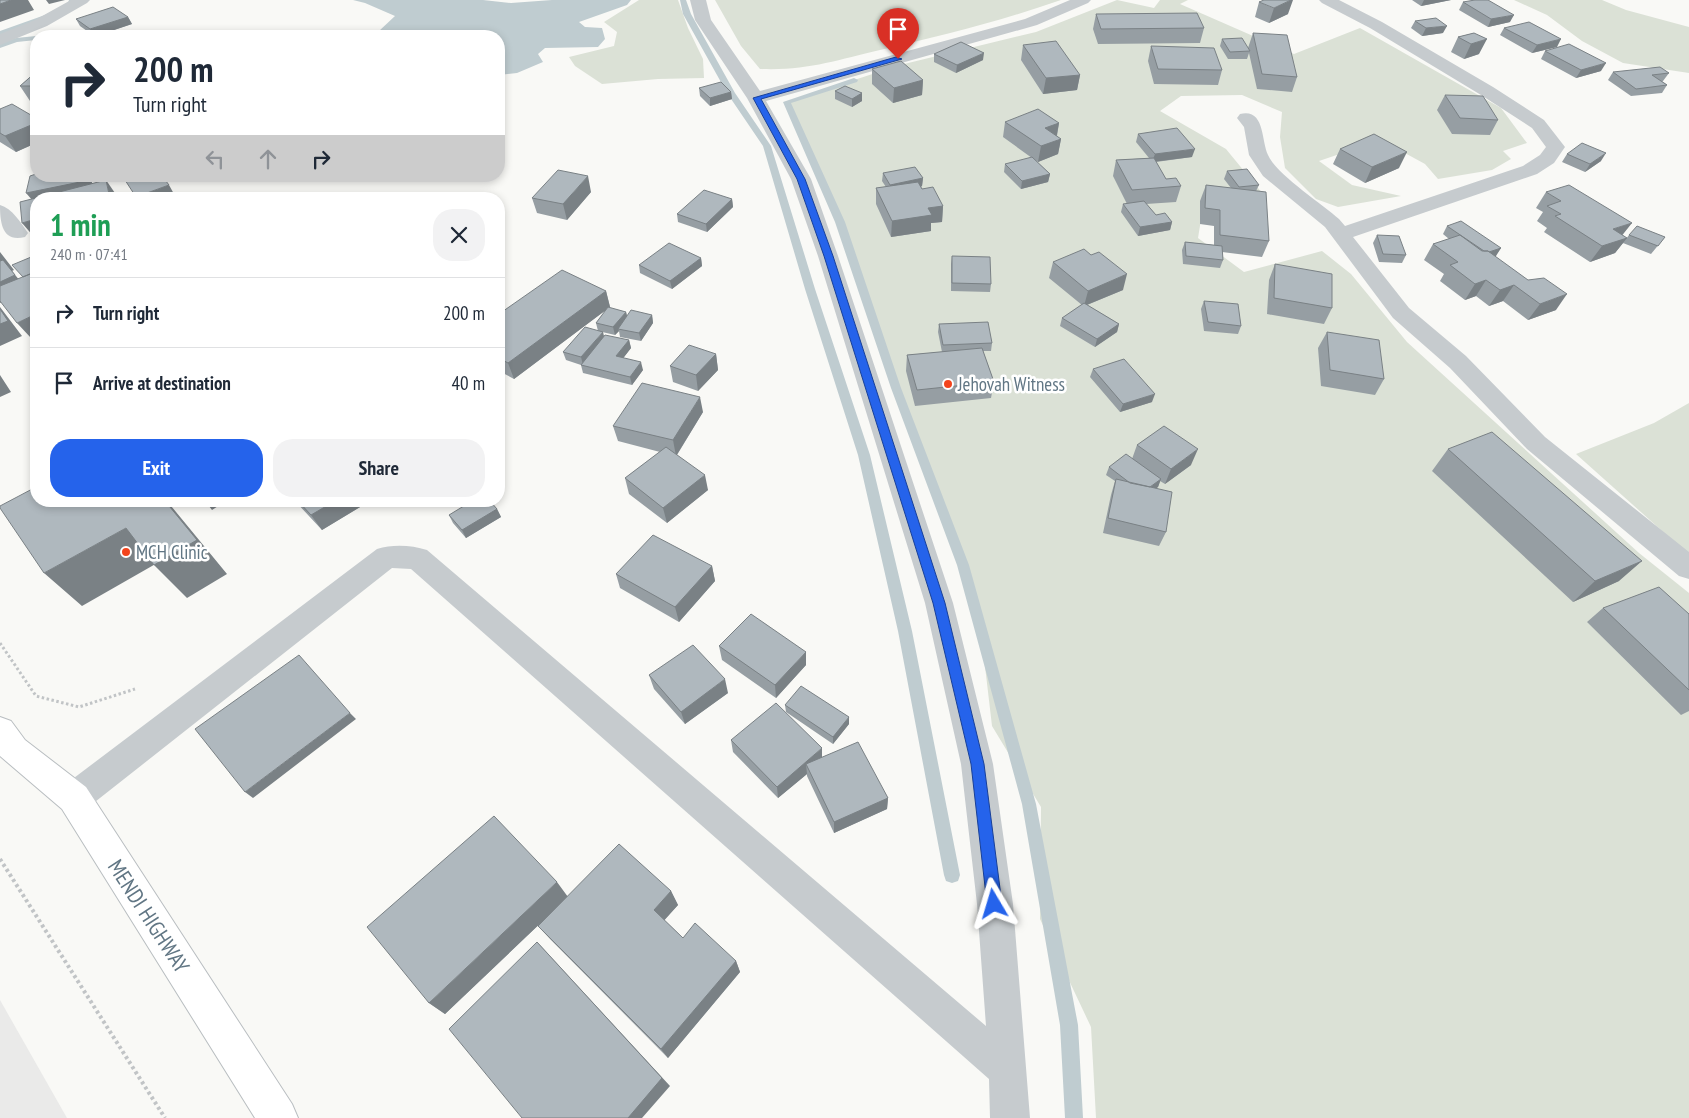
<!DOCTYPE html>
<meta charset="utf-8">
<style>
:root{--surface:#fff;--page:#f2f2f3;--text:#1f2937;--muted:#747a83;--line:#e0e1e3;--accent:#2563eb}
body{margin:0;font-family:"PT Sans Narrow",sans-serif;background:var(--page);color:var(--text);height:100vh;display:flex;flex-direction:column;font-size:19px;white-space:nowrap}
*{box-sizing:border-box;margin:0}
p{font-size:16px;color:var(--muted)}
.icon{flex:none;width:28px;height:28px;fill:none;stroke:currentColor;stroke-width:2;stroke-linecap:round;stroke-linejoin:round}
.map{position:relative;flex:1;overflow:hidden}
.sheet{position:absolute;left:30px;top:192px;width:475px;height:315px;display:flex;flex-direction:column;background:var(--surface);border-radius:20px;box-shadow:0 2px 8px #0003}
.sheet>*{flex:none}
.hud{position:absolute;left:30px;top:30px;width:475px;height:152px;border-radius:20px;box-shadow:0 2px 8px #0003;background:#fff;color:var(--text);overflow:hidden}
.pin{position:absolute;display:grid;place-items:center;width:42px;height:42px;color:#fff;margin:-51px -21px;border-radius:50% 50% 50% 0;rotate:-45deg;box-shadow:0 0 5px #0007}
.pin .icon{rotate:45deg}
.me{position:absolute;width:55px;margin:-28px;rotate:353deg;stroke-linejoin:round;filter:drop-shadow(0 0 4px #0008)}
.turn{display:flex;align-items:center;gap:18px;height:105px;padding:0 20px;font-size:22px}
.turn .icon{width:65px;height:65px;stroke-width:2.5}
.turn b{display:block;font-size:35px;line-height:42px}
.lanes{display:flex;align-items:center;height:48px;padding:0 20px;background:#0003;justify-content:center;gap:25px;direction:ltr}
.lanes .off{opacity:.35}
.round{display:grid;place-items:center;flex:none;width:52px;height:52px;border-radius:20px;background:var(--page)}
.overview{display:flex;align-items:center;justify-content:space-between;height:85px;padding:0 20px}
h1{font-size:30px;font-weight:700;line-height:38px;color:#1e9e55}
.cta{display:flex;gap:10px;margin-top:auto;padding:10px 20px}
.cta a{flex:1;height:58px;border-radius:20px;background:var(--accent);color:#fff;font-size:20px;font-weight:700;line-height:58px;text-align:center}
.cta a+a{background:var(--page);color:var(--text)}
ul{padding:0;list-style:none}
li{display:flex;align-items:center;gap:15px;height:70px;padding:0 20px;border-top:1px solid var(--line)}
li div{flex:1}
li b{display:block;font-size:19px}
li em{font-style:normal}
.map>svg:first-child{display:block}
.built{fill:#eaeae9}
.green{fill:#dbe1d6}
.water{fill:#bfccd0}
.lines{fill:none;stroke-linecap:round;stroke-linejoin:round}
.stream{fill:#bfccd0;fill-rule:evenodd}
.major-casing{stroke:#b9bec1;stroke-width:2}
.path-far1{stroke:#c1c4c6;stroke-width:3;stroke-dasharray:2.5 2.5;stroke-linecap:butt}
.path{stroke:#c1c4c6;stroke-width:4;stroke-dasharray:3 3;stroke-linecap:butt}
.minor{fill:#c6cbce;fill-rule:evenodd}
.major{fill:#fff;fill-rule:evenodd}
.wall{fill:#969ea3}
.shaded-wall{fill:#7a8185}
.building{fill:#afb8be;stroke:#7a8185}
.route{fill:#2563eb;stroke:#184099}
.poi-dot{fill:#f3441c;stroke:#fff;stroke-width:2}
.labels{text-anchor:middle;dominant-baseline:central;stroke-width:5;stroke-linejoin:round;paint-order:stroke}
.poi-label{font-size:19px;fill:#617684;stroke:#fff;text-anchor:start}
.near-street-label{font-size:22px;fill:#617684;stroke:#fff}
</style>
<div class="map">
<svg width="1689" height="1118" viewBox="0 0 1689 1118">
<rect width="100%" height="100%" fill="#f9f9f6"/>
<path class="built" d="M0,1000L67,1118H0Z"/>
<path class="green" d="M639,0H678L688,28L703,59L704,78L658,79L602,84L575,66L569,57L614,46L617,32L604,22Z
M715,0H1061C1001,21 941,36 880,50C836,60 807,71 760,69L741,46Z
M1117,0L1154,8L1160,0H1188L1180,4L1294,54L1360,28L1501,108L1527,143L1503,151L1511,159L1492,170L1438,179L1425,164L1381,140L1319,161L1352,185L1401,196L1338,207L1316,199L1285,168L1280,137L1282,112L1242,95L1181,96L1160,111L1226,149L1267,199L1205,195L1198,238L1244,272L1322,251L1351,274L1407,342L1639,553L1689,593V1118H1096L1091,1027L1040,919L1041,807L992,726L981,632L840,222L787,102L900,65L1036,32Z
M1514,0H1602L1626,10L1689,27V73L1623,63L1582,41L1547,15Z
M1689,403V555L1576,454L1654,423Z"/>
<path class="water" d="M353,0H483L511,3L552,0H631L627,5L579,22L585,27L602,28L605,39L598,47L545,48L538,54L543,62L517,73L499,75V36H382L379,31L395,16L365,3Z"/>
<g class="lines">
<path class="stream" d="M69,0H75L73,5L49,17L0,35V31L45,15L68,3Z
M680,0H686L691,14L735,93L771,146L815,289L870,455L912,631L960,875L958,881L952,883L946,881L944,875L898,631L858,455L805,289L763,146L727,93L683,14Z
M36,36H38L36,40L17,42L0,48V43L16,38Z
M854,78L858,80L857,82L791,103L845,222L901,388L969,565L1036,804L1078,1025L1083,1118H1065L1060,1025L1022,804L957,565L891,388L835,222L783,102Z"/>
<g class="major-casing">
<path id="major" d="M0,717L11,721L25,740L86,787L292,1104L298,1118H255L62,809L0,756Z"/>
</g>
<path class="path-far1" d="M0,643L36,696L79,707L135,689"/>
<path class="path" d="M0,859L165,1118"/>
<path class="minor" d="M71,0H90L87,3L47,26L0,45V34L35,20Z
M690,0H706L711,20L760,91L1025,19L1070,0H1091L1088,3L1037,25L766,101L811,179L838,256L953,603L993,764L1013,904L1030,1118H990L989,1079L411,569L392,568L86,809L74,814L62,809L58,798L62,787L377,549C393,544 411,545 427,550L986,1026L977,904L961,764L925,603L818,256L791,179L747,98L695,20Z
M1319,0H1339L1382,22L1493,87L1544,120L1565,147L1554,163L1537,174L1353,237L1409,308L1466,356L1545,437L1689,552V579L1679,576L1527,449L1450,368L1393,318L1325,227L1263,176L1249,155L1244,127L1237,118L1240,114C1265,108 1261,140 1268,155C1276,174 1322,204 1339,219L1345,226L1523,166L1540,155L1546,147L1532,128L1481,95L1370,28L1322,3Z
M0,205C12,208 21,223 28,233L25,237C2,243 0,222 0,205Z"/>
<use href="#major" class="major"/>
</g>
<path class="wall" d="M1412,0H1451L1421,6Z
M1259,2L1288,14L1269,23L1255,17Z
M1463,2L1510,22L1488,27L1459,10Z
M1096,14L1204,28L1200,43L1098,44L1093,29Z
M128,17L132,24L96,36H94L80,26L76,19Z
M1415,21L1443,33L1422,36L1411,28Z
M1504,28L1557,47L1532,53L1500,35Z
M1253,33L1297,77L1292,92L1257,89L1249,53L1247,59H1228L1220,46L1222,39L1249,49L1248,48Z
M1474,33L1479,54L1464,59L1451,52L1458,37Z
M1023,45L1080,75L1077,90L1043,94L1021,60Z
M1151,46L1222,70L1218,85L1154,84L1148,61Z
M1545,51L1601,71L1576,78L1541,59Z
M934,54L983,60L956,73L934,62Z
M872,69L923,80L922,95L893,103L872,84Z
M36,72V101H30L20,86Z
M1613,72L1669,73L1663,81H1662L1667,85L1662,93L1631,96L1608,80Z
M699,88L731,92L732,99L710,106L700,96Z
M835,91L862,93V101L852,107L835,99Z
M1445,95L1498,120L1490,135L1452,134L1437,110Z
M0,109L36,118V143L16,152L0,142Z
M1005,122L1059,123L1057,136L1061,139L1058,154L1038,162L1035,160L1050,174L1048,182L1021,189L1004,172L1005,164L1032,158L1003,137Z
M1138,134L1192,157L1156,162L1166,179L1181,186L1176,202L1146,204L1156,215L1172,222L1170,230L1138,236L1121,212L1123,204H1127L1113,176L1116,160L1149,158L1136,142Z
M1340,149L1399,168L1365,183L1333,164Z
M1567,154L1601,161L1585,172L1562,162Z
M1227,171L1259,185L1256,191L1269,241L1262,257L1222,252L1223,260L1220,268L1183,264L1182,250L1185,242L1214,245V226L1200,224V201L1206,185L1231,188L1224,179Z
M883,173L923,178L922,186L921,187L922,189L943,206L942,222L931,223V231L891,237L876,204V188L886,187L882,181Z
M591,192L567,220L537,213L532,198Z
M1546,192L1622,235L1627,238L1615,253L1590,262L1544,232L1547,228L1537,221L1543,212L1536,208Z
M732,199L733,207L707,232L678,222L677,214Z
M1447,226L1501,248L1495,256L1556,310L1528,320L1503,301L1489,306L1476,296L1465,300L1440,281L1444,274L1424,260L1433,244L1449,239L1443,234Z
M1377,235L1406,255L1402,263L1379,262L1373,243Z
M1629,235L1665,237L1651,254L1623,243Z
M952,256L991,284L990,292L951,291V264Z
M701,258L702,266L672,289L640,273L639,265Z
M1053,262L1123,290L1087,305L1119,324L1117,332L1095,347L1060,326L1062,318L1082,305L1049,278Z
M1275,264L1332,308L1324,324L1267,314L1269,280Z
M606,291L610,307L609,308L626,312L627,316L652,315L653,323L641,341L620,337L619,331L615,335L598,331L596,323L607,309L514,379L499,371V314Z
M1204,301L1241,326L1238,334L1204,331L1201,309Z
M939,324L992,343L991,351H983L994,382L991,398L915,406L906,371L907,355L942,352L938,332Z
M1327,332L1384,379L1375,395L1321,386L1318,348Z
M604,336L629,340L631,348L623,358L643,370L632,385L583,373L581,365L566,360L563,352Z
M716,354L718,370L698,391L673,382L670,366Z
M1093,369L1152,402L1120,412L1090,377Z
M703,412L677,455L708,490L667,523L629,494L625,478L660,452L618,441L613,426Z
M1137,445L1191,465L1165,484L1160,481L1158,487L1156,488L1166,532L1159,546L1103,533L1111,495L1115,481L1106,475L1109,467L1132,459Z
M1448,449L1619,581L1573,602L1432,471Z
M295,501H370L322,530Z
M497,509L501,517L466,538L453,523L449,515Z
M712,566L715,581L679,622L620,588L616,574Z
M1603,608L1689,614V711L1681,715L1587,622Z
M719,646L806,665L776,698L722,660Z
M649,675L728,693L685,724L654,689Z
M785,705L849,724L833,744L786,712Z
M731,740L822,757L888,798L887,809L834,833L807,776V774L778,798L733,752Z
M671,891L678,905L664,920L683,938L736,961L740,972L668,1058L550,939L538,926L549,915L445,1014L429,1003L567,896Z"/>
<path class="shaded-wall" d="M11,0H28L34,10L0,22V4Z
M46,0H65L49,4Z
M1291,0H1293L1288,14L1269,23L1274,8Z
M1424,0H1451L1421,6Z
M1514,15L1510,22L1488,27L1491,19Z
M128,17L132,24L96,36H94L90,29Z
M1447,26L1443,33L1422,36L1426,28Z
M1487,39L1479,54L1464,59L1471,44Z
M1561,39L1557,47L1532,53L1537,45Z
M984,53L983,60L956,73L957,65Z
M1606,63L1601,71L1576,78L1581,70Z
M1080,75L1077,90L1043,94L1046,78Z
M923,80L922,95L893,103L894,88Z
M731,92L732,99L710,106V98Z
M862,93V101L852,107V99Z
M36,123V143L16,152L5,136Z
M1059,123L1056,139L1045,128Z
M1061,139L1058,154L1038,162L1041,146Z
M1195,149L1192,157L1152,162L1155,154Z
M1407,152L1399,168L1365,183L1372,167Z
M1606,153L1601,161L1585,172L1590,164Z
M1050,174L1048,182L1021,189L1022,181Z
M86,176H93L91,189L33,201L26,193Z
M588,176L591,192L567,220L563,204Z
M923,178L922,186L890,193V185Z
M106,180L117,196V199H110Z
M169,185L174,194L159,199H137L136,197Z
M732,199L733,207L707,232L706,224Z
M943,206L942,222L931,223V231L891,237L892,221L928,208Z
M36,219V238H35L22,223Z
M1172,222L1170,230L1138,236L1140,227Z
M1632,223L1620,238L1613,229Z
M1627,238L1615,253L1590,262L1602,246Z
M1501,248L1496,256L1482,261L1487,253Z
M0,252L14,270L12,271L28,291L0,303Z
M701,258L702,266L672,289L670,281Z
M1127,274L1123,290L1084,306L1088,291Z
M1486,280L1476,296L1465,300L1475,284Z
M1514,285L1503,301L1489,306L1500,290Z
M606,291L610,307L514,379L508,363Z
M1567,294L1556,310L1528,320L1540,304Z
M0,307L22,336L0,346Z
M626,312L628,320L618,329L619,331L615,335L613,327Z
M36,314V336L31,338L17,323Z
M652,315L653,323L641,341L639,333Z
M1119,324L1117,332L1095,347L1097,339Z
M603,332L605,340L583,365L581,357Z
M629,340L631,348L618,365L616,356Z
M716,354L718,370L698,391L696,375Z
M641,362L643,370L632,385L630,377Z
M0,375L11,392L0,397Z
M1155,394L1152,402L1120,412L1123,404Z
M700,397L703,412L676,456L673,440Z
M1198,449L1191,465L1165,484L1171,469Z
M705,475L708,490L667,523L663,508Z
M1161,479L1158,487L1141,500L1144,492Z
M165,501H167L227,574L187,598L154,565Z
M205,501H226L212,510Z
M335,501H370L322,530L311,515Z
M497,509L501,517L466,538L462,530Z
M126,528L159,562L82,606L44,573Z
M1642,561L1619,581L1573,602L1595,581Z
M712,566L715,581L679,622L675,607Z
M806,652V665L776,698L775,685Z
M725,679L728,693L685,724L681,712Z
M350,713L356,719L253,798L245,792Z
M849,717V724L833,744V737Z
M822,748V760L806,764L807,774L778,798L777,787Z
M888,798L887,809L834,833V822Z
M557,882L568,897L445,1014L429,1003Z
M671,891L678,905L661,924L654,910Z
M537,942L670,1086L642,1118H628Z
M736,961L740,972L668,1058L661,1049Z"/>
<path class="building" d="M0,0H11L0,4Z
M1264,0H1291L1274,8L1259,2Z
M1475,0H1488L1514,15L1491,19L1463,2Z
M113,7L128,17L90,29L76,19Z
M1197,13L1204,28L1101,29L1096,14Z
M1436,18L1447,26L1426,28L1415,21Z
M1529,22L1561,39L1537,45L1504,28Z
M1253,33L1287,35L1297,77L1262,74Z
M1474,33L1487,39L1471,44L1458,37Z
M1242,38L1250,51L1230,52L1222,39Z
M1056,41L1080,75L1046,78L1023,45Z
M961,42L984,53L957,65L934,54Z
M1569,44L1606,63L1581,70L1545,51Z
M1151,46L1214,48L1222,70L1158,69Z
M901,61L923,80L894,88L872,69Z
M1660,67L1669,73L1652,75L1667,85L1636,89L1613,72Z
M36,72V86H20Z
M721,82L731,92L710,98L699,88Z
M845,86L862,93L852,99L835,91Z
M1445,95L1483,96L1498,120L1460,118Z
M12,104L36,118V123L5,136L0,133V109Z
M1038,109L1059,123L1045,128L1061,139L1041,146L1005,122Z
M1177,128L1195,149L1155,154L1138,134Z
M1374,134L1407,152L1372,167L1340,149Z
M1582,143L1606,153L1590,164L1567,154Z
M1032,157L1050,174L1022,181L1005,164Z
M1154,158L1166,179L1176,178L1181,186L1132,190L1116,160Z
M915,167L923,178L890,185L883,173Z
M1247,169L1259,185L1239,187L1227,171Z
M558,170L588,176L563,204L532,198Z
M36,174V176H86L85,181L26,193L30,176Z
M136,176H162L169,185L136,197L125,180Z
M106,180L110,199H36V219L22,223L20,202Z
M918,182L922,189L933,187L943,206L928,208L932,215L892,221L876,188Z
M1206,185L1266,192L1269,241L1220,235V210L1205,208Z
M1569,185L1632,223L1613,229L1627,238L1602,246L1555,216L1561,214L1547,206L1561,201L1546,192Z
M704,190L732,199L706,224L677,214Z
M1144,201L1156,215L1165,213L1172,222L1140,227L1123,204Z
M1461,221L1501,248L1489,252L1488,251H1484L1447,226Z
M1637,226L1665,237L1658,246L1629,235Z
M1377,235L1399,236L1406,255L1383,254Z
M1460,235L1482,251H1488L1528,280L1544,278L1567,294L1540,304L1514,285L1500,290L1486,280L1475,284L1450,265L1458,262L1433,244Z
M1185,242L1222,246L1223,260L1186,256Z
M669,243L701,258L670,281L639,265Z
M1084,249L1091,255L1099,252L1127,274L1088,291L1053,262Z
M36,255V274L35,272L23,277L12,265Z
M952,256L990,257L991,284L952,283Z
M3,260L15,275L0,282V261Z
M1275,264L1332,274V308L1274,298Z
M562,270L606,291L508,363L499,358V314Z
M35,272L36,274V314L17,323L0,301V286Z
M1204,301L1238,304L1241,326L1208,322Z
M1084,303L1119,324L1097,339L1062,318Z
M608,307L626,312L613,327L596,323Z
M0,309L8,321L0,324Z
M631,310L652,315L639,333L618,329Z
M988,322L992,343L943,345L939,324Z
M585,327L603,332L581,357L563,352Z
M1327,332L1379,340L1384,379L1330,370Z
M605,335L629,340L616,356L641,362L630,377L581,365Z
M689,345L716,354L696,375L670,366Z
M982,348L994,382L917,390L907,355Z
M1124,359L1155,394L1123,404L1093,369Z
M642,383L700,397L673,440L613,426Z
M1164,426L1198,449L1171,469L1137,445Z
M1492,432L1642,561L1595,581L1448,449Z
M666,447L705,475L663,508L625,478Z
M1126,454L1161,479L1150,487L1130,483L1109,467Z
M1116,479L1172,492L1166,532L1108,518Z
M36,487V501H165L197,540L154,565L126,528L44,573L0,508V506Z
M298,501H335L311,515Z
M472,501H490L497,509L462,530L449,515Z
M653,535L712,566L675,607L616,574Z
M1659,587L1689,614V690L1603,608Z
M751,614L806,652L775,685L719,646Z
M693,645L725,679L681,712L649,675Z
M299,655L350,713L245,792L195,729Z
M801,686L849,717L833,737L785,705Z
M776,703L822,748L777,787L731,740Z
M858,742L888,798L834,822L806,764Z
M494,816L557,882L429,1003L367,927Z
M619,844L671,891L654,910L683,938L695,923L736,961L661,1049L538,926Z
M537,942L662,1078L628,1118H522L449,1029Z"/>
<path class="route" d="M896,57L902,59L761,99L805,179L833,256L945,603L984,764L1002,904L1000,909L994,911L989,909L987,904L971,764L933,603L824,256L797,179L753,98Z"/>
<g class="poi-dot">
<circle cx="948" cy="384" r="5"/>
<circle cx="126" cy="552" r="5"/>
</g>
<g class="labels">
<g class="poi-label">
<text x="958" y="384">Jehovah Witness</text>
<text x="136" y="552">MCH Clinic</text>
</g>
<g class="near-street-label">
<text transform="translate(149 916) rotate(57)">MENDI HIGHWAY</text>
</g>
</g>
</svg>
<div class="pin" style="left:898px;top:59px;background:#d93025"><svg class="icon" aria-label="arrive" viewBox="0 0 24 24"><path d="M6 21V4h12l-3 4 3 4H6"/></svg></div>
<svg class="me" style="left:994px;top:904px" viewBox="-20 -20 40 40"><path d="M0-17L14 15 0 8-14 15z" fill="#2563eb" stroke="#fff" stroke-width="4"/></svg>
<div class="hud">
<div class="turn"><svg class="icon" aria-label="right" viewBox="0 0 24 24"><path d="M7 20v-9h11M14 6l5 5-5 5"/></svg><div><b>200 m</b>Turn right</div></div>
<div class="lanes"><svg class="icon off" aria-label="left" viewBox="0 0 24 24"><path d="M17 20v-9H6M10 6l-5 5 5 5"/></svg><svg class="icon off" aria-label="ahead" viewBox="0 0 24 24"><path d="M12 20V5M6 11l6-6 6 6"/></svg><svg class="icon" aria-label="right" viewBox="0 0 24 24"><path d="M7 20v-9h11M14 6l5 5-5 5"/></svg></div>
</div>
<section class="sheet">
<div class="overview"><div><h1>1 min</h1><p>240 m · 07:41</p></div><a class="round"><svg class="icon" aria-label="close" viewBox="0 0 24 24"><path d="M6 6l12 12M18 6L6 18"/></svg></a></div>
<ul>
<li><svg class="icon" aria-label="right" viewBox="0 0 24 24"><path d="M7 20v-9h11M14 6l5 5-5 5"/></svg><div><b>Turn right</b></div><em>200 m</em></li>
<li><svg class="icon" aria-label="arrive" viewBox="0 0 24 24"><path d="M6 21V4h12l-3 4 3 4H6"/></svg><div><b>Arrive at destination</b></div><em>40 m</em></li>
</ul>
<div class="cta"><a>Exit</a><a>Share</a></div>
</section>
</div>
